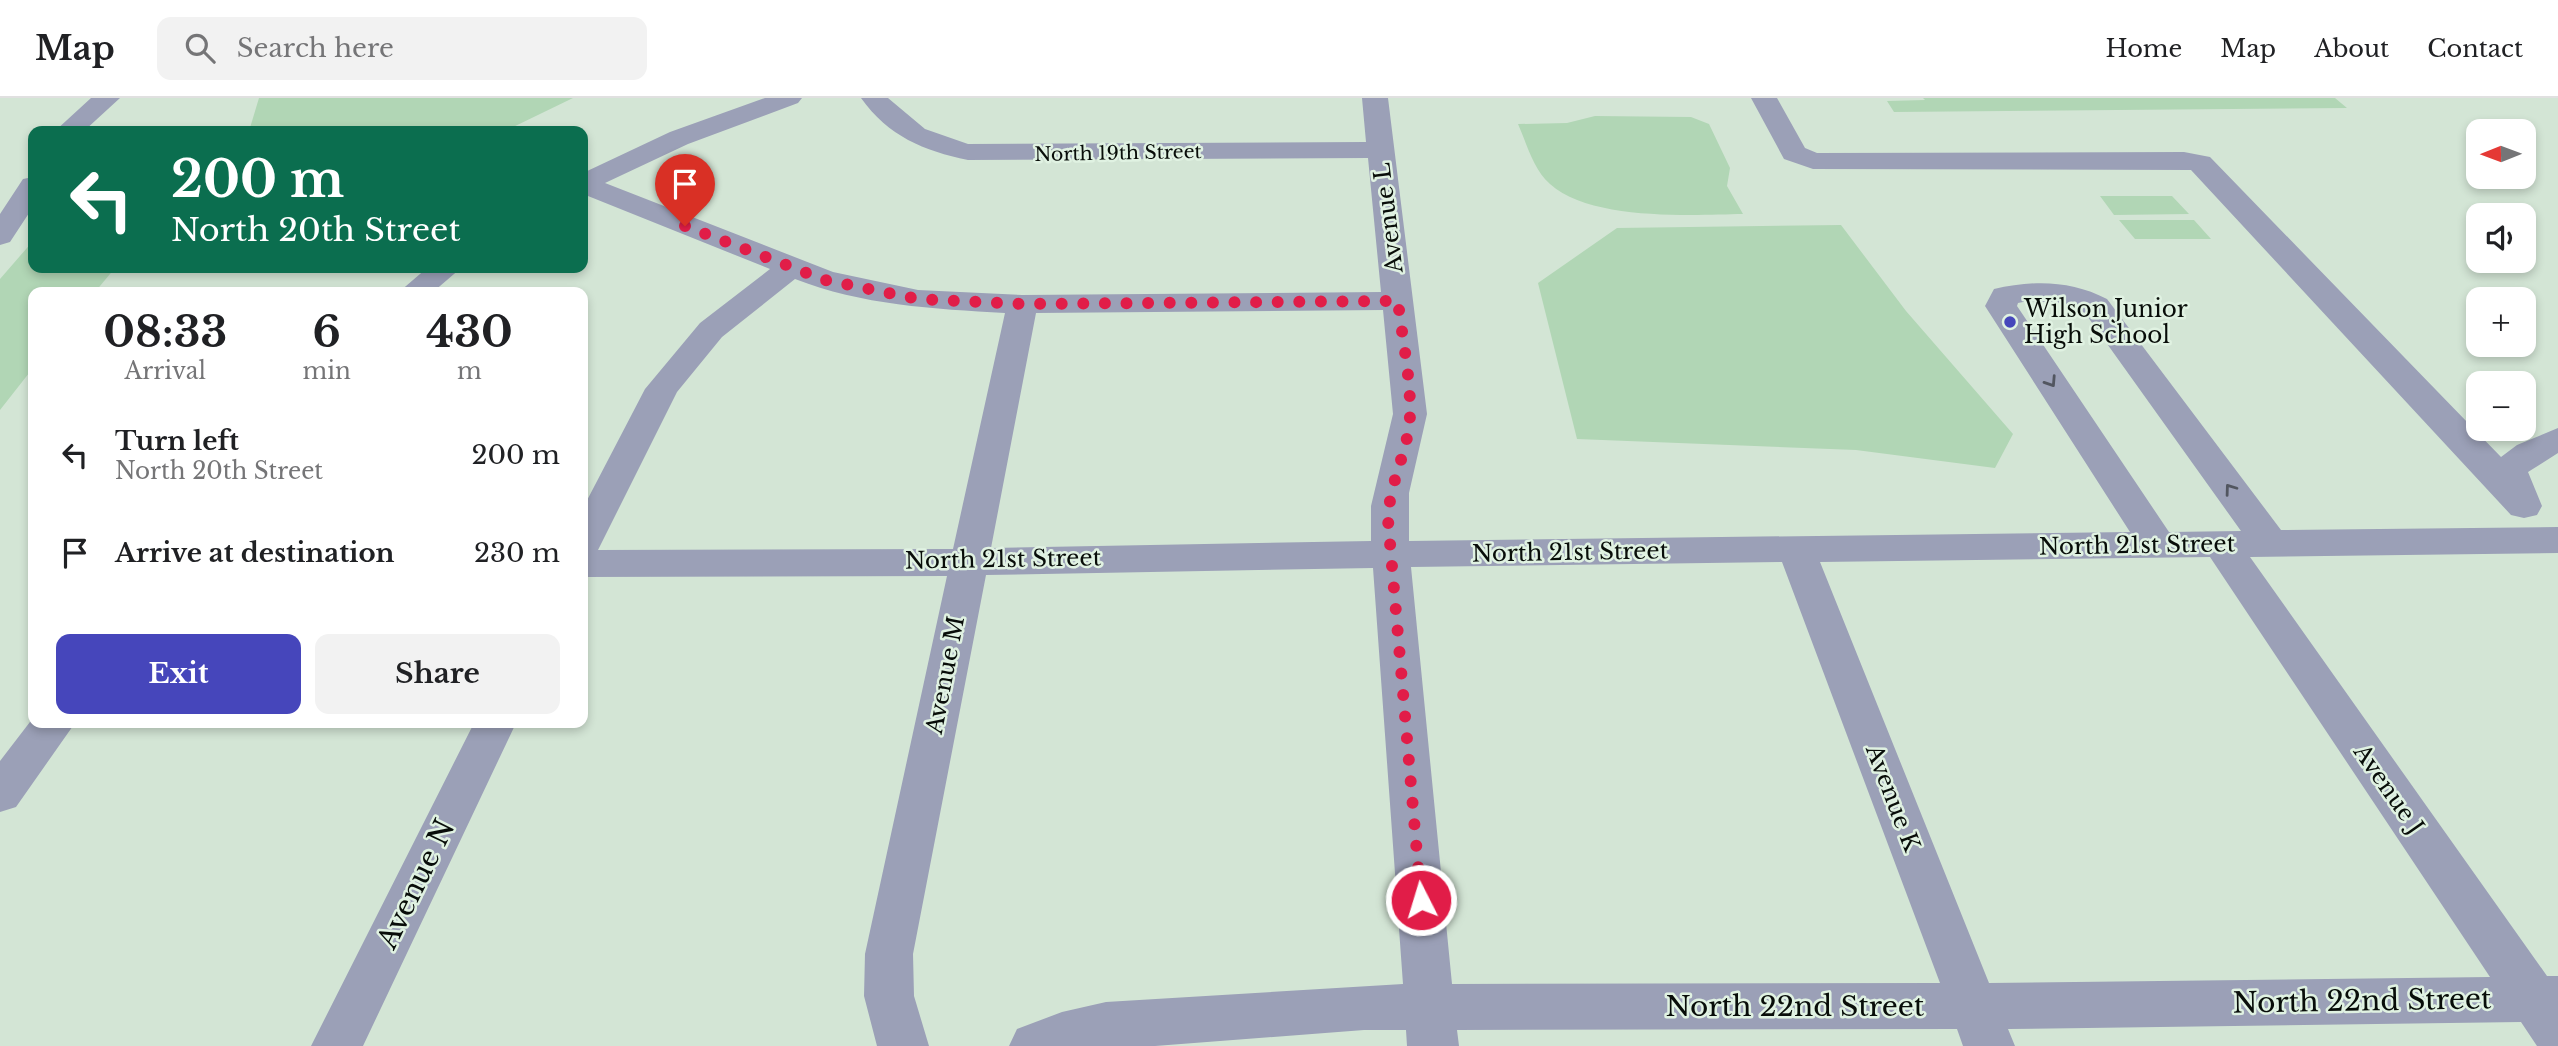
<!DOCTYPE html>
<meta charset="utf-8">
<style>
:root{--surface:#fff;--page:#f2f2f2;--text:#202124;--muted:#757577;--line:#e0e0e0;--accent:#4646bb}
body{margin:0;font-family:"Libre Baskerville",serif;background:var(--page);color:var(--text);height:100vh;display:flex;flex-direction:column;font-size:26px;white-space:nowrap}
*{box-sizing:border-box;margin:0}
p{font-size:23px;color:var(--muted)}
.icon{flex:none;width:38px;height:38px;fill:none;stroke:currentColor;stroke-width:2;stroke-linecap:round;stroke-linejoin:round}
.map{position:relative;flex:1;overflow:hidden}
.side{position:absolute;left:28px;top:189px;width:560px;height:441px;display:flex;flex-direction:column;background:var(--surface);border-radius:14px;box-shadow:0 4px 10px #0003}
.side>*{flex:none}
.hud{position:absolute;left:28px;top:28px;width:560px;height:147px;border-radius:14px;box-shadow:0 4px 10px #0003;background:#0b6e4f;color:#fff;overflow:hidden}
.needle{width:46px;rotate:269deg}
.fabs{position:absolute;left:2466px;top:21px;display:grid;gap:14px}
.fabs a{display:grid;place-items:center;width:70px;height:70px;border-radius:14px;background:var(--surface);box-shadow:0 4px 10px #0003;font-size:35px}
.pin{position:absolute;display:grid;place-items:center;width:60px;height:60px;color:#fff;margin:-72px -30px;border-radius:50% 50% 50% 0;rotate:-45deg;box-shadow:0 0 7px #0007}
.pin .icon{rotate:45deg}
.me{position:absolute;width:77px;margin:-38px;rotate:355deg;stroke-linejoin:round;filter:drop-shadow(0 0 5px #0008)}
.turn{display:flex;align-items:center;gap:24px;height:147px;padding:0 28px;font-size:32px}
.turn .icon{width:91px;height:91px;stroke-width:2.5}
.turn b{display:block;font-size:49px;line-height:60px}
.eta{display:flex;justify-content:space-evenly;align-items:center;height:119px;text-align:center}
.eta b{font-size:42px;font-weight:800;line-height:49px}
.primary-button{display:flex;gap:14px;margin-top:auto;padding:14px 28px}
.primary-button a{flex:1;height:80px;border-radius:14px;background:var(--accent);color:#fff;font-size:28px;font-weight:800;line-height:80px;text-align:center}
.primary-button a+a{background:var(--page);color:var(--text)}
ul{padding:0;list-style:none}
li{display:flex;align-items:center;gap:21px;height:98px;padding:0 28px}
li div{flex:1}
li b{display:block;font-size:26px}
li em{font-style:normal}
header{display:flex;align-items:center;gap:42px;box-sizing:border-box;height:98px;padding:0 35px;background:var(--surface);border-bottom:2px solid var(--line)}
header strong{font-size:33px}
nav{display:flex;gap:38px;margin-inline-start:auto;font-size:24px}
.search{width:490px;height:63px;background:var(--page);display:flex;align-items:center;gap:18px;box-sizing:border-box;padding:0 24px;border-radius:14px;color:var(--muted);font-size:26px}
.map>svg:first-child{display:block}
.green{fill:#b1d6b5}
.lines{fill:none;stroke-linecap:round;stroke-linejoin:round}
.minor{fill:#9ba0b7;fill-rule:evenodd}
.oneway{stroke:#525660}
.route{stroke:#e11d48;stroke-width:12;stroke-dasharray:0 21.6}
.poi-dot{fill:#4646bb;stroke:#e0f2e2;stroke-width:2.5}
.labels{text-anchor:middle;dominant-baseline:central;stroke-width:5;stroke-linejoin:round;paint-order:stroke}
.far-street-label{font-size:19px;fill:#080d09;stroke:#e0f2e2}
.street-label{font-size:23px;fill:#080d09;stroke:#e0f2e2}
.poi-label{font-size:23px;fill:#080d09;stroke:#e0f2e2;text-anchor:start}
.near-street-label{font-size:28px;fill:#080d09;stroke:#e0f2e2}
</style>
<header>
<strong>Map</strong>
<div class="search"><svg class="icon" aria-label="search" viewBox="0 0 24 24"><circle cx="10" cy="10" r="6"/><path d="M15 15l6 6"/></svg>Search here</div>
<nav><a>Home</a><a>Map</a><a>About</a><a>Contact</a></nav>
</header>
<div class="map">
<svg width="2558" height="948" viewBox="0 0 2558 948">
<rect width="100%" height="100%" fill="#d3e5d5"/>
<path class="green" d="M259,0H573L505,33H249Z
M1923,0H2335L2347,10L1894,14L1887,3L1925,2Z
M1595,18L1691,19L1709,26L1730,70L1727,88L1743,116C1691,117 1591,123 1550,86C1533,71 1527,46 1518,26L1567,25Z
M2100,98H2172L2189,116L2114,117Z
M2119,122H2194L2211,141H2135Z
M1841,127L1906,213L2013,336L1995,370L1856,352L1577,341L1538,185L1617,130Z
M33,143V170H115L95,194H33V270L0,312V181Z"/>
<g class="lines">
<path class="minor" d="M91,0H120L84,33H55Z
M765,0H802L798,5L688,46L605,85L833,174L918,192L1022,197L1381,194L1368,60L968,62C924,53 888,38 861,0H888L925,31L968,46L1366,44L1362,0H1388L1427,316L1409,395V443L2130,434L1985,208L1994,191C2033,182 2071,182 2107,201L2281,432L2558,429V455L2250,459L2547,878H2558V948H2537L2521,924L2008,931L2015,948H1963L1957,931L1457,932L1459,948H1407L1406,932H1364L1155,948H1009L1017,931L1062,914L1106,904L1403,886L1373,470L986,477L913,856L914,898L929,948H877L864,898L865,856L947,478L583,479V410L645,291L700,225L770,171L583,96V75L670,34ZM795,181C861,207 934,211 1005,215L953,451L598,452L677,294L722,239ZM2028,203L2063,205L2085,215L2241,433L2169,434L2017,208L2018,205ZM1383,212L1393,316L1371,408V443L991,450L1036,215ZM2210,459L2490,879L1989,885L1820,464ZM1782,464L1940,885L1452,886L1411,469Z
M1751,0H1777L1805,50L1817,55L2184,54L2210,59L2501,359L2517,347L2558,330V355L2528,374L2542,408L2537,417L2524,420L2511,417L2191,72L1813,71L1784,61Z
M33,79V109L10,144L0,147V116L23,81Z
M427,170H461L433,194H399Z
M33,620V625H75L16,709L0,714V663Z
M474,625H516L363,948H311Z"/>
</g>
<defs><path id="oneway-chevron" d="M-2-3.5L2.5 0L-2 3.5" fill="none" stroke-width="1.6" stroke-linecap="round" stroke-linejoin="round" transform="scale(1.75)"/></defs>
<g class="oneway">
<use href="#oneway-chevron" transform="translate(2051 284) rotate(57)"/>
<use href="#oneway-chevron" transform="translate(2230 391) rotate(-126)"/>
</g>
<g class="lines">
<path class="route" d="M685,128L825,182L918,201L1022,206L1398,203C1402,240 1411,280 1410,317C1409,352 1389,384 1388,422L1421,802"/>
</g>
<circle class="poi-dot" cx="2010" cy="224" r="7"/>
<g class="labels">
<g class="far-street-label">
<text transform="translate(1118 55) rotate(-1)">North 19th Street</text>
</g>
<g class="street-label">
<text transform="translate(1388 120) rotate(-97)">Avenue L</text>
<text transform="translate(2137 447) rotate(-1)">North 21st Street</text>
<text transform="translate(1570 454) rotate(-1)">North 21st Street</text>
<text transform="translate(1003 461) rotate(-1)">North 21st Street</text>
<text transform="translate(945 577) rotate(-79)">Avenue M</text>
<text transform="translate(2389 691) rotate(55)">Avenue J</text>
<text transform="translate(1893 700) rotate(69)">Avenue K</text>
</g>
<g class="poi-label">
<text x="2024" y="211">Wilson Junior<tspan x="2024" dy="26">High School</tspan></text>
</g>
<g class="near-street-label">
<text transform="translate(416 786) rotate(-64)">Avenue N</text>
<text transform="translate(2362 903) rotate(-1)">North 22nd Street</text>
<text x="1795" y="908">North 22nd Street</text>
</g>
</g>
</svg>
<div class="fabs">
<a><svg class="needle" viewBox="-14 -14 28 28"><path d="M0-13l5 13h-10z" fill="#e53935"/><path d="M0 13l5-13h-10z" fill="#757577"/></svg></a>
<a><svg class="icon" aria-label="sound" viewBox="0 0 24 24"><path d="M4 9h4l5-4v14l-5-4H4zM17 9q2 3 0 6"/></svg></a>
<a>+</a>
<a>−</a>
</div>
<div class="pin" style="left:685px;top:128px;background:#d93025"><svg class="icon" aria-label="arrive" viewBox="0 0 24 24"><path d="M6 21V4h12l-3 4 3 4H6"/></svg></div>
<svg class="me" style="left:1421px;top:802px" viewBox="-20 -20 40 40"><circle r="17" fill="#e11d48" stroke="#fff" stroke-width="3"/><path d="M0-11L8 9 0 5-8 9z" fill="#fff"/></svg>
<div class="hud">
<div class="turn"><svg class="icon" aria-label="left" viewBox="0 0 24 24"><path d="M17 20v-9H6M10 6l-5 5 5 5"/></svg><div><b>200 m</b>North 20th Street</div></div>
</div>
<section class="side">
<div class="eta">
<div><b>08:33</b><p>Arrival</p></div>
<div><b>6</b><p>min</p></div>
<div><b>430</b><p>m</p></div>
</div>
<ul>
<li><svg class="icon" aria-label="left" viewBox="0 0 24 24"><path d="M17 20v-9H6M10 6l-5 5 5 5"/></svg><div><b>Turn left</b><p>North 20th Street</p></div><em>200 m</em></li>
<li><svg class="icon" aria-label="arrive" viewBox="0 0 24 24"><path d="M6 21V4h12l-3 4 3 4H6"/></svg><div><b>Arrive at destination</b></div><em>230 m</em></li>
</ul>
<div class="primary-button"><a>Exit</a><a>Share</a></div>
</section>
</div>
